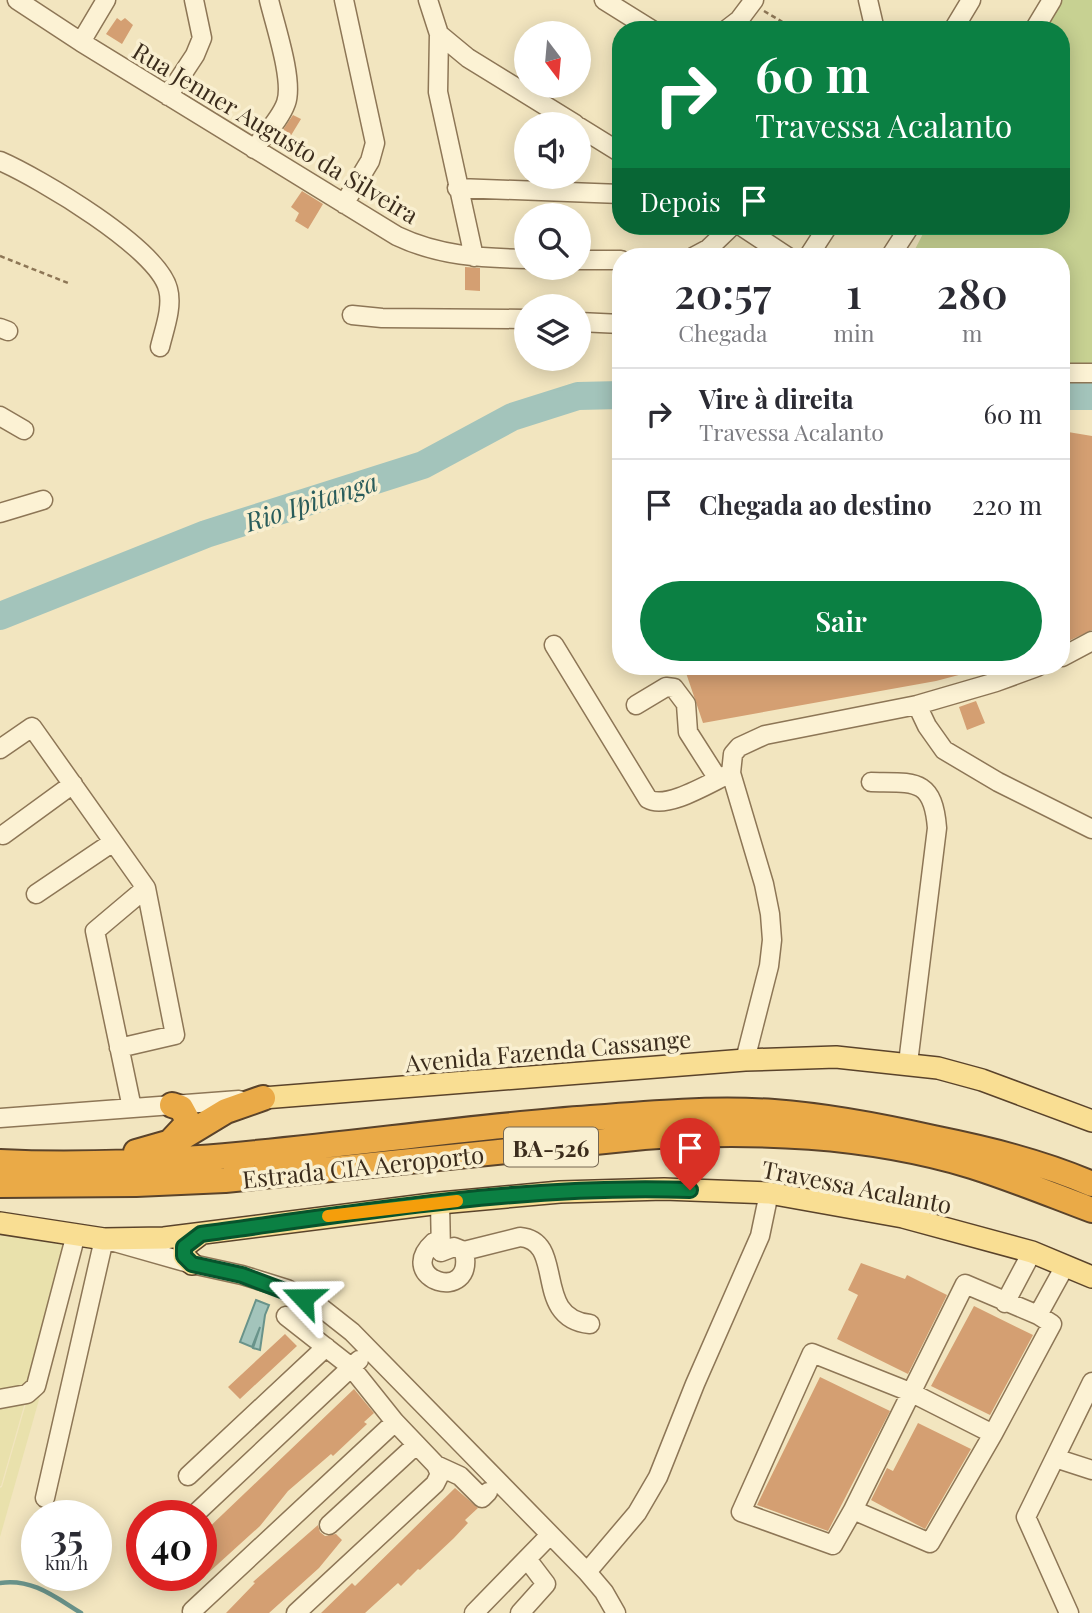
<!DOCTYPE html>
<html lang="pt">
<meta charset="utf-8">
<style>
:root{--surface:#fff;--page:#f7f7f7;--text:#2b2b33;--muted:#7c7c81;--line:#e1e1e2;--accent:#0b8043}
body{margin:0;font-family:"Playfair Display",serif;background:var(--page);color:var(--text);height:100vh;display:flex;flex-direction:column;font-size:26px;white-space:nowrap}
*{box-sizing:border-box;margin:0}
p{font-size:23px;color:var(--muted)}
.icon{flex:none;width:38px;height:38px;fill:none;stroke:currentColor;stroke-width:2;stroke-linecap:round;stroke-linejoin:round}
.map{position:relative;flex:1;overflow:hidden}
.details{position:absolute;left:612px;top:248px;width:458px;height:427px;display:flex;flex-direction:column;background:var(--surface);border-radius:28px;box-shadow:0 4px 18px #0003}
.details>*{flex:none}
.guide{position:absolute;left:612px;top:21px;width:458px;height:214px;border-radius:28px;box-shadow:0 4px 18px #0003;background:#0b8043;color:#fff;overflow:hidden}
.needle{width:46px;rotate:164deg}
.controls{position:absolute;left:514px;top:21px;display:grid;gap:14px}
.controls a{display:grid;place-items:center;width:77px;height:77px;border-radius:50%;background:var(--surface);box-shadow:0 4px 18px #0003;font-size:35px}
.speed{position:absolute;left:21px;top:1500px;display:flex;gap:14px;font-size:35px;font-weight:700;text-align:center}
.speed>*{display:grid;place-content:center;width:91px;height:91px;border-radius:50%;background:var(--surface);box-shadow:0 4px 18px #0003;line-height:1}
.speed small{font-size:18px;font-weight:400}
.speed .limit{border:10px solid #d22;background:#fff;color:#111}
.pin{position:absolute;display:grid;place-items:center;width:60px;height:60px;color:#fff;margin:-72px -30px;border-radius:50% 50% 50% 0;rotate:-45deg;box-shadow:0 0 7px #0007}
.pin .icon{rotate:45deg}
.me{position:absolute;width:77px;margin:-38px;rotate:293deg;stroke-linejoin:round;filter:drop-shadow(0 0 5px #0008)}
.turn{display:flex;align-items:center;gap:24px;height:147px;padding:0 28px;font-size:32px}
.turn .icon{width:91px;height:91px;stroke-width:2.5}
.turn b{display:block;font-size:49px;line-height:60px}
.then{display:flex;align-items:center;height:66px;padding:0 28px;background:#0003;gap:14px;font-size:26px}
.eta{display:flex;justify-content:space-evenly;align-items:center;height:119px;text-align:center}
.eta b{font-size:42px;font-weight:600;line-height:49px}
.cta{display:flex;gap:14px;margin-top:auto;padding:14px 28px}
.cta a{flex:1;height:80px;border-radius:42px;background:var(--accent);color:#fff;font-size:28px;font-weight:600;line-height:80px;text-align:center}
ul{padding:0;list-style:none}
li{display:flex;align-items:center;gap:21px;height:91px;padding:0 28px;border-top:2px solid var(--line)}
li div{flex:1}
li b{display:block;font-size:26px}
li em{font-style:normal}
.map>svg:first-child{display:block}
.farmland{fill:#e9e1ac}
.green{fill:#c7d192}
.water{fill:#a3c4bb;stroke:#69938a;stroke-width:2}
.lines{fill:none;stroke-linecap:round;stroke-linejoin:round}
.stream{stroke:#69938a;stroke-width:4.5}
.river{stroke:#a3c4bb;stroke-width:28}
.building{fill:#d49f72}
.minor-casing{stroke:#8d7656;stroke-width:21}
.major-casing{stroke:#5a432b;stroke-width:24}
.highway-casing{stroke:#5a432b;stroke-width:28}
.path{stroke:#8d7656;stroke-width:2.5;stroke-dasharray:5 3.5;stroke-linecap:butt}
.minor{stroke:#fcf2d4;stroke-width:18}
.major{stroke:#f9de93;stroke-width:21}
.highway{stroke:#eaaa47;stroke-width:24}
.route-casing{stroke:#07532c;stroke-width:18}
.route{stroke:#0b8043;stroke-width:12}
.slow{stroke:#f59e0b;stroke-width:12}
.labels{text-anchor:middle;dominant-baseline:central;stroke-width:7;stroke-linejoin:round;paint-order:stroke}
.shield{fill:#f9efd0;stroke:#746652;stroke-width:2}
.shield-label{font-size:23px;font-weight:bold;fill:#3b2c1c}
.street-label{font-size:24px;fill:#3b2c1c;stroke:#f9efd0}
.water-label{font-size:26px;font-style:italic;fill:#295c5b;stroke:#f9efd0}
</style>
<div class="map">
<svg width="1092" height="1613" viewBox="0 0 1092 1613">
<rect width="100%" height="100%" fill="#f2e5bf"/>
<path class="farmland" d="M0,1236L71,1242L1,1486H0Z
M72,1243L83,1245L0,1537V1488L2,1487Z"/>
<path class="green" d="M1048,0H1092V364L1062,363V257H911L927,226H1062V30H1032Z"/>
<path class="water" d="M256,1300L269,1305L265,1315L260,1350L253,1348L260,1327L252,1347L240,1342Z"/>
<g class="lines">
<path class="stream" d="M0,1583C32,1578 55,1597 81,1613"/>
<path class="river" d="M1062,396H1092
M0,616L206,534L423,465L512,417L578,396L621,395"/>
</g>
<path class="building" d="M117,18L121,21L125,18L133,25L122,44L106,34Z
M293,115L301,119L287,142L278,137Z
M302,191L323,204L308,229L295,221L299,213L291,207Z
M465,267L480,268V291L465,290Z
M1062,431L1092,436V630L1062,644Z
M684,667H974V671L936,681L703,723Z
M976,701L985,723L967,730L959,707Z
M861,1263L905,1279L907,1275L947,1295L908,1374L837,1339L858,1295L848,1290Z
M974,1306L1033,1335L990,1415L931,1386Z
M285,1334L297,1346L240,1399L228,1387Z
M820,1377L890,1411L828,1531L757,1505Z
M354,1389L374,1413L364,1422L367,1424L333,1456L331,1454L288,1491L260,1526L207,1574L201,1568V1535Z
M918,1423L971,1449L925,1529L871,1500L887,1468L893,1471Z
M455,1488L478,1508L465,1520L468,1523L454,1538L420,1570L418,1569L401,1586L398,1583L365,1613H321L352,1583L355,1586Z
M318,1525L320,1532L325,1536L336,1534L342,1540L319,1568L269,1613H226L255,1583L253,1582Z"/>
<g class="lines">
<g class="minor-casing">
<path id="minor" d="M17,0L81,42L397,236C439,256 481,258 527,259
M428,0L439,34L438,92L474,257
M604,0L652,30
M868,0L875,30
M726,30L739,20L754,0
M953,30L971,0
M1034,30L1052,0
M439,34L468,58L575,124
M81,42L106,0
M168,96L195,55L202,38L194,0
M579,127L621,153
M254,149C264,135 280,120 286,103C294,81 275,25 269,0
M0,161C39,178 158,248 168,289C173,307 164,330 160,347
M457,188L621,194
M344,204L370,161L375,143L344,0
M741,226L788,257
M693,257L708,249L732,226
M808,257L828,226
M890,257L910,226
M579,260H621
M352,315L382,318L527,319
M579,322L621,324
M0,328L8,331
M1062,373H1092
M0,416L24,430
M0,513L43,500
M554,645L648,799C667,810 711,782 731,773
M1062,657L1092,641
M1001,667L996,682L1037,667
M636,705L666,687L674,688L686,704L688,732L718,779
M917,705L927,726L944,750L998,782L1092,829
M0,749L32,727L146,888L95,931L132,1108
M871,782C913,783 933,777 937,828L908,1063
M3,835L73,784
M36,894L113,842
M119,1048L175,1035L146,888
M745,1060L769,966L772,940L770,914L764,884L731,773L733,754L739,747L765,735L917,705L996,682
M0,1118L239,1100
M440,1203L441,1252L454,1247L464,1251L520,1237C567,1241 531,1318 590,1324
M441,1252L434,1242C393,1279 476,1306 464,1251
M965,1284L1038,1315L1052,1324L993,1434L930,1543L853,1510Z
M1005,1303L1032,1252
M1038,1315L1065,1266
M286,1316L351,1367L395,1422L436,1465L440,1474L435,1484L296,1613
M0,1399L27,1394L36,1386L76,1234
M1055,1458L1092,1470
M436,1465L460,1476L482,1498L488,1492
M188,1476L326,1347
M45,1498L104,1239L192,1264L242,1275L287,1289L319,1306L352,1332L587,1572L604,1592L616,1613
M853,1510L833,1545L741,1512L812,1353L910,1392L993,1434
M193,1516L359,1360
M329,1525L416,1445
M587,1572L637,1513L658,1477L695,1384L760,1236L769,1193
M192,1611L395,1422
M474,1613L550,1535
M520,1613L546,1584L527,1559
M1069,1613L1026,1517L1092,1382"/>
</g>
<g class="major-casing">
<path id="major" d="M263,1098L745,1060L836,1057L938,1068L982,1080L1092,1121
M0,1223L104,1239L164,1238L440,1203L560,1192L664,1189L769,1193L903,1217L1032,1252L1092,1277
M192,1264L184,1256V1247L201,1234"/>
</g>
<g class="highway-casing">
<path id="highway" d="M170,1142L185,1126L187,1119L181,1108L172,1105
M136,1152L178,1140L226,1111L263,1098
M0,1162C198,1172 394,1132 591,1118C652,1113 713,1108 774,1112C828,1116 880,1126 933,1138C987,1149 1041,1162 1092,1184
M0,1185L136,1184L225,1180L644,1137C754,1130 866,1134 972,1166C1013,1179 1052,1195 1092,1210"/>
</g>
<path class="path" d="M764,11L796,30
M0,256L68,283"/>
<use href="#minor" class="minor"/>
<use href="#major" class="major"/>
<use href="#highway" class="highway"/>
</g>
<g class="lines">
<g class="route-casing">
<path id="route" d="M303,1298L242,1275L192,1264L184,1256V1247L201,1234C363,1212 527,1184 690,1190"/>
</g>
<use href="#route" class="route"/>
<path class="slow" d="M328,1216L457,1201"/>
</g>
<g class="labels">
<rect class="shield" x="504" y="1127.5" width="94" height="39" rx="5"/>
<g class="shield-label">
<text x="551" y="1147">BA-526</text>
</g>
<g class="street-label">
<text transform="translate(276 132) rotate(31)">Rua Jenner Augusto da Silveira</text>
<text transform="translate(548 1050) rotate(-5)">Avenida Fazenda Cassange</text>
<text transform="translate(363 1166) rotate(-6)">Estrada CIA Aeroporto</text>
<text transform="translate(857 1186) rotate(11)">Travessa Acalanto</text>
</g>
<g class="water-label">
<text transform="translate(311 501) rotate(-18)">Rio Ipitanga</text>
</g>
</g>
</svg>
<div class="controls">
<a><svg class="needle" viewBox="-14 -14 28 28"><path d="M0-13l5 13h-10z" fill="#e53935"/><path d="M0 13l5-13h-10z" fill="#7c7c81"/></svg></a>
<a><svg class="icon" aria-label="sound" viewBox="0 0 24 24"><path d="M4 9h4l5-4v14l-5-4H4zM17 9q2 3 0 6"/></svg></a>
<a><svg class="icon" aria-label="search" viewBox="0 0 24 24"><circle cx="10" cy="10" r="6"/><path d="M15 15l6 6"/></svg></a>
<a><svg class="icon" aria-label="layers" viewBox="0 0 24 24"><path d="M12 4l9 5-9 5-9-5zM3 14l9 5 9-5"/></svg></a>
</div>
<div class="speed"><div>35<small>km/h</small></div><div class="limit">40</div></div>
<div class="pin" style="left:690px;top:1190px;background:#d93025"><svg class="icon" aria-label="arrive" viewBox="0 0 24 24"><path d="M6 21V4h12l-3 4 3 4H6"/></svg></div>
<svg class="me" style="left:303px;top:1298px" viewBox="-20 -20 40 40"><path d="M0-17L14 15 0 8-14 15z" fill="#0b8043" stroke="#fff" stroke-width="4"/></svg>
<div class="guide">
<div class="turn"><svg class="icon" aria-label="right" viewBox="0 0 24 24"><path d="M7 20v-9h11M14 6l5 5-5 5"/></svg><div><b>60 m</b>Travessa Acalanto</div></div>
<div class="then">Depois<svg class="icon" aria-label="arrive" viewBox="0 0 24 24"><path d="M6 21V4h12l-3 4 3 4H6"/></svg></div>
</div>
<section class="details">
<div class="eta">
<div><b>20:57</b><p>Chegada</p></div>
<div><b>1</b><p>min</p></div>
<div><b>280</b><p>m</p></div>
</div>
<ul>
<li><svg class="icon" aria-label="right" viewBox="0 0 24 24"><path d="M7 20v-9h11M14 6l5 5-5 5"/></svg><div><b>Vire à direita</b><p>Travessa Acalanto</p></div><em>60 m</em></li>
<li><svg class="icon" aria-label="arrive" viewBox="0 0 24 24"><path d="M6 21V4h12l-3 4 3 4H6"/></svg><div><b>Chegada ao destino</b></div><em>220 m</em></li>
</ul>
<div class="cta"><a>Sair</a></div>
</section>
</div>
